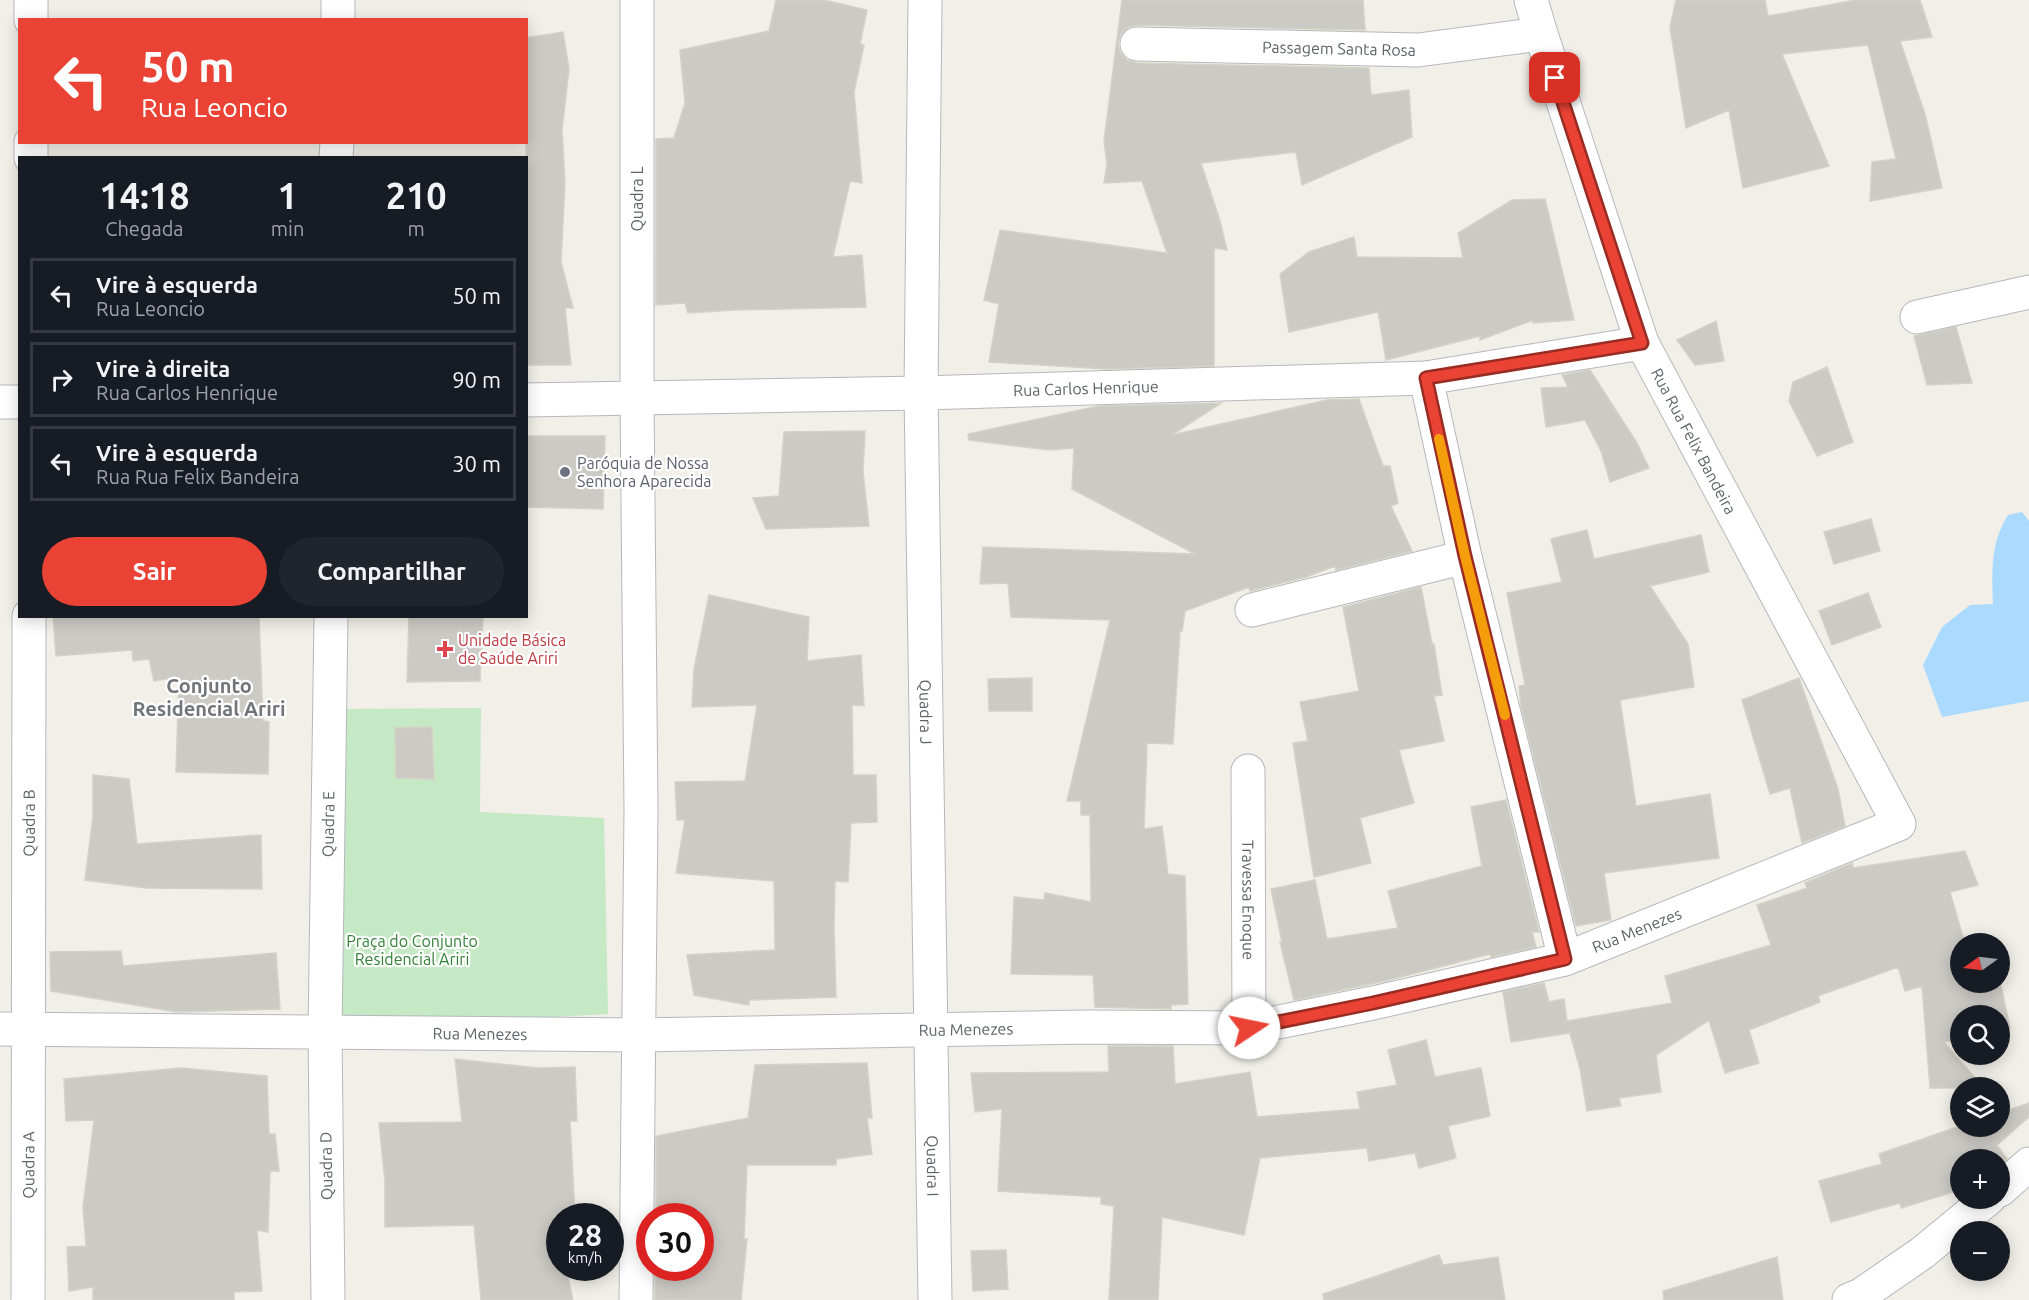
<!DOCTYPE html>
<html lang="pt">
<meta charset="utf-8">
<style>
:root{--surface:#171b24;--page:#20242c;--text:#f1f3f6;--muted:#9ea1a6;--line:#363941;--accent:#ea4335}
body{margin:0;font-family:Ubuntu,sans-serif;background:var(--page);color:var(--text);height:100vh;display:flex;flex-direction:column;font-size:22px;white-space:nowrap}
*{box-sizing:border-box;margin:0}
p{font-size:20px;color:var(--muted)}
.icon{flex:none;width:33px;height:33px;fill:none;stroke:currentColor;stroke-width:2;stroke-linecap:round;stroke-linejoin:round}
.map{position:relative;flex:1;overflow:hidden}
.details{position:absolute;left:18px;top:156px;width:510px;height:462px;display:flex;flex-direction:column;background:var(--surface);border-radius:0px;box-shadow:0 3px 15px #0003}
.details>*{flex:none}
.hud{position:absolute;left:18px;top:18px;width:510px;height:126px;border-radius:0px;box-shadow:0 3px 15px #0003;background:#ea4335;color:#fff;overflow:hidden}
.needle{width:39px;rotate:256deg}
.fabs{position:absolute;left:1950px;top:933px;display:grid;gap:12px}
.fabs a{display:grid;place-items:center;width:60px;height:60px;border-radius:50%;background:var(--surface);box-shadow:0 3px 15px #0003;font-size:30px}
.speed{position:absolute;left:546px;top:1203px;display:flex;gap:12px;font-size:30px;font-weight:700;text-align:center}
.speed>*{display:grid;place-content:center;width:78px;height:78px;border-radius:50%;background:var(--surface);box-shadow:0 3px 15px #0003;line-height:1}
.speed small{font-size:15px;font-weight:400}
.speed .limit{border:9px solid #d22;background:#fff;color:#111}
.pin{position:absolute;display:grid;place-items:center;width:51px;height:51px;color:#fff;margin:-26px;border-radius:12px;box-shadow:0 3px 9px #0006}
.me{position:absolute;width:66px;margin:-33px;rotate:79deg;stroke-linejoin:round;filter:drop-shadow(0 0 4px #0008)}
.turn{display:flex;align-items:center;gap:21px;height:126px;padding:0 24px;font-size:27px}
.turn .icon{width:78px;height:78px;stroke-width:2.5}
.turn b{display:block;font-size:42px;line-height:51px}
.eta{display:flex;justify-content:space-evenly;align-items:center;height:102px;text-align:center}
.eta b{font-size:36px;font-weight:600;line-height:42px}
.cta{display:flex;gap:12px;margin-top:auto;padding:12px 24px}
.cta a{flex:1;height:69px;border-radius:36px;background:var(--accent);color:#fff;font-size:24px;font-weight:600;line-height:69px;text-align:center}
.cta a+a{background:var(--page);color:var(--text)}
ul{padding:0;list-style:none}
li{display:flex;align-items:center;gap:18px;height:75px;margin:0 12px 9px;padding:0 12px;border:3px solid var(--line);border-radius:0px}
li div{flex:1}
li b{display:block;font-size:22px}
li em{font-style:normal}
.map>svg:first-child{display:block}
.green{fill:#c5e8c5}
.water{fill:#aadaff}
.building{fill:#cccac5;stroke:#d6d1c6;stroke-width:1.5}
.lines{fill:none;stroke-linecap:round;stroke-linejoin:round}
.minor-casing{stroke:#b5b8bc;stroke-width:35}
.minor{stroke:#fff;stroke-width:33}
.route-casing{stroke:#982c22;stroke-width:15}
.route{stroke:#ea4335;stroke-width:10}
.slow{stroke:#f59e0b;stroke-width:10}
.worship-dot{fill:#6b7280;stroke:#fff;stroke-width:2}
.health-dot{fill:#e0444e;stroke:#fff;stroke-width:2}
.labels{text-anchor:middle;dominant-baseline:central;stroke-width:4.5;stroke-linejoin:round;paint-order:stroke}
.street-label{font-size:16px;fill:#5f6368;stroke:#fff}
.worship-label{font-size:16px;fill:#5b616d;stroke:#fff;text-anchor:start}
.health-label{font-size:16px;fill:#be3a42;stroke:#fff;text-anchor:start}
.park-label{font-size:16px;fill:#348238;stroke:#fff}
.quarter-label{font-size:20px;font-weight:bold;fill:#70757a;stroke:#fff}
</style>
<div class="map">
<svg width="2029" height="1300" viewBox="0 0 2029 1300">
<rect width="100%" height="100%" fill="#f1efe8"/>
<path class="green" d="M481,708L480,812L604,818L608,1014L483,1021L341,1022L338,709Z"/>
<path class="water" d="M2022,512L2029,521V701L1942,717L1923,665L1942,627L1970,605L1993,604C1992,572 1990,544 2008,515Z"/>
<path class="building" d="M776,0H824L867,10L860,44L864,45L854,92L862,183L850,181L833,257L862,255L866,307L735,310L688,313L685,303L656,305V139L674,138L685,103L680,50L769,31Z
M1122,0H1363L1365,30L1137,25L1129,27L1121,34L1118,44L1120,52L1127,60L1137,63L1369,68L1371,95L1409,90L1412,137L1302,185L1296,152L1201,163L1220,221L1227,250L1214,248V366L1107,369L989,362L999,304L984,300L1000,230L1167,253L1142,181L1104,183L1107,164L1104,141Z
M1676,0H1765L1768,16L1856,0H1920L1932,37L1900,41L1925,114L1942,188L1870,201L1872,162L1896,159L1868,45L1782,54L1829,166L1743,188L1729,110L1686,128L1670,27Z
M563,32L569,69L562,130L565,183L561,262L573,308H565L571,365H526V38Z
M1545,199L1574,320L1533,323V320L1480,340V336L1386,360L1378,312L1289,332L1280,274L1309,252L1354,237L1357,257L1463,258L1458,233L1512,200Z
M1716,321L1724,361L1695,365L1677,340Z
M1956,327L1972,383L1927,385L1914,336Z
M1827,367L1853,442L1817,456L1789,401L1793,382Z
M1590,370L1637,443L1649,468L1610,482L1601,451L1585,420L1546,427L1541,388L1568,387L1562,375Z
M1359,399L1383,466H1390L1398,503L1391,506L1412,551L1336,570L1335,566L1306,577L1250,591L1249,587L1185,611L1182,631H1180L1173,744L1147,743L1144,829L1162,826L1168,874L1185,876L1188,1004L1171,1005V1009L1095,1007L1093,975L1011,974L1014,897L1044,900L1045,893L1091,902L1090,815H1081V801H1067L1110,620L1011,617L1008,583L980,584L983,547L1195,554L1072,489L1074,448L1049,450L969,440L968,434L1099,406L1221,403L1172,435L1327,400Z
M865,431L863,472L869,526L766,529L753,498L779,496L784,432Z
M526,436H605L603,509L526,507Z
M1871,519L1880,551L1834,564L1824,532Z
M1587,530L1594,559L1701,535L1709,572L1650,586L1688,644L1694,687L1620,700L1636,806L1710,794L1719,858L1604,873L1611,920L1576,926L1521,706L1519,686L1525,685L1507,593L1562,582L1551,539Z
M1421,587L1432,644H1434L1442,695L1434,696L1444,741L1399,750L1414,803L1360,818L1371,863L1314,877L1293,743L1308,741L1300,702L1359,691L1343,607Z
M1868,593L1881,627L1832,645L1819,611Z
M709,595L809,617L807,661L861,655L864,706L852,705L853,775H876L877,822L851,823L848,882L835,881L834,927L836,997L749,1000V1005L694,995L687,955L775,950L774,881L676,873L685,820H677L675,782L745,781L757,705L692,707L694,669Z
M53,616H259L263,721L269,722L268,774L176,772L179,677L154,681L149,659L133,661L132,650L56,656Z
M409,616H483L480,681L407,682Z
M1032,678V711H989L988,679Z
M1799,678L1838,789L1845,826L1802,843L1790,788L1770,794L1742,700Z
M432,727L434,779L396,778L395,728Z
M93,775L129,779L137,844L261,835L262,889L146,888L85,880L93,816Z
M1506,800L1539,932H1532L1536,947L1491,957L1490,954L1385,981L1294,1000L1280,942H1282L1271,889L1315,880L1327,939L1398,928L1388,891L1482,866L1471,807Z
M1965,851L1978,885L1950,892L1965,944H1960V982L2000,981L2010,1028L2000,1030V1016H1960V1039L1944,1042L1984,1088H1930L1922,986L1905,991L1898,967L1818,996L1820,1002L1749,1030L1759,1063L1725,1073L1709,1020L1656,1055L1661,1092L1619,1098L1621,1106L1587,1111L1580,1069L1569,1030V1033L1511,1042L1503,992L1544,983L1549,1002L1564,999L1567,1021L1672,1003L1665,976L1771,945L1757,905L1807,888L1805,883L1852,863L1853,868Z
M121,951L123,966L276,953L280,1009L177,1012L51,991L50,952Z
M1426,1040L1435,1077L1481,1068L1490,1116L1448,1126L1456,1158L1419,1168L1415,1153L1369,1161L1367,1148L1260,1158L1244,1235L1162,1217L1158,1300H1109L1114,1206L1101,1204V1197L998,1191L1002,1109L975,1112L971,1073L1109,1072L1108,1046H1173L1175,1084L1250,1072L1257,1117L1360,1109L1357,1092L1397,1085L1388,1050Z
M455,1059L539,1068L575,1067L577,1121H570L575,1216H554L560,1241V1268H566L573,1300H481L474,1225L385,1227V1182L379,1123L462,1122Z
M867,1063L872,1118H867L872,1154L836,1159V1165H747L744,1239H747L741,1300H655V1268H700V1216H656V1136L748,1118L755,1065Z
M181,1068L267,1076L269,1134H275L279,1171H270L268,1232L257,1230L262,1291L234,1292V1300H93V1287L69,1291L67,1247L86,1246L83,1207L94,1120L66,1121L64,1079Z
M2029,1103V1117L1997,1145L2007,1159L2000,1165V1160H1960V1190L1901,1208L1900,1203L1831,1222L1819,1181L1882,1164L1879,1154L1960,1126H2000V1113Z
M1006,1250L1008,1289L973,1291L971,1251Z
M1439,1255L1443,1265L1498,1257L1505,1300H1324L1323,1294Z
M1777,1257L1783,1300H1664L1663,1291Z"/>
<g class="lines">
<g class="minor-casing">
<g id="minor">
<path id="s1" d="M925,0L921,393L935,1300"/>
<path d="M31,20V0"/>
<path d="M338,20V0"/>
<path id="s2" d="M1137,44L1418,50L1541,34"/>
<path d="M31,158V142"/>
<path d="M336,158L337,142"/>
<path d="M1917,317L2029,292"/>
<path d="M1426,378L1465,557L1565,959"/>
<path id="s3" d="M526,400L921,393L1426,378L1642,343"/>
<path d="M0,402H20"/>
<path d="M1252,610L1465,557"/>
<path id="s4" d="M1248,771L1249,1028"/>
<path id="s5" d="M0,1029L638,1035L1087,1027L1249,1028L1373,1003L1565,959L1899,824L1642,343L1541,34L1531,0"/>
<path d="M2000,1190L2029,1164"/>
<path id="s6" d="M28,1300L29,616"/>
<path id="s7" d="M328,1300L325,1032L331,616"/>
<path d="M636,1300L641,810L637,399V0"/>
<path d="M1849,1300L1861,1295L1922,1253L1989,1198"/>
</g>
</g>
<use href="#minor" class="minor"/>
</g>
<g class="lines">
<g class="route-casing">
<path id="route" d="M1249,1028L1373,1003L1565,959L1465,556L1426,378L1642,343L1555,78"/>
</g>
<use href="#route" class="route"/>
<path class="slow" d="M1439,439L1465,556L1505,715"/>
</g>
<circle class="worship-dot" cx="565" cy="472" r="6"/>
<path class="health-dot" d="M442 640h6v6h6v6h-6v6h-6v-6h-6v-6h6z"/>
<g class="labels">
<g class="street-label">
<text stroke="none"><textPath href="#s2" startOffset="202">Passagem Santa Rosa</textPath></text>
<text transform="translate(637 199) rotate(-90)">Quadra L</text>
<text stroke="none"><textPath href="#s3" startOffset="560">Rua Carlos Henrique</textPath></text>
<text transform="translate(1694 441) rotate(62)">Rua Rua Felix Bandeira</text>
<text stroke="none"><textPath href="#s1" startOffset="712">Quadra J</textPath></text>
<text stroke="none"><textPath href="#s6" startOffset="477">Quadra B</textPath></text>
<text stroke="none"><textPath href="#s7" startOffset="476">Quadra E</textPath></text>
<text stroke="none"><textPath href="#s4" startOffset="129">Travessa Enoque</textPath></text>
<text stroke="none"><textPath href="#s5" startOffset="1650">Rua Menezes</textPath></text>
<text stroke="none"><textPath href="#s5" startOffset="966">Rua Menezes</textPath></text>
<text stroke="none"><textPath href="#s5" startOffset="480">Rua Menezes</textPath></text>
<text stroke="none"><textPath href="#s6" startOffset="135">Quadra A</textPath></text>
<text transform="translate(326 1166) rotate(-91)">Quadra D</text>
<text stroke="none"><textPath href="#s1" startOffset="1166">Quadra I</textPath></text>
</g>
<g class="worship-label">
<text x="577" y="463">Paróquia de Nossa<tspan x="577" dy="18">Senhora Aparecida</tspan></text>
</g>
<g class="health-label">
<text x="458" y="640">Unidade Básica<tspan x="458" dy="18">de Saúde Ariri</tspan></text>
</g>
<g class="park-label">
<text x="412" y="941">Praça do Conjunto<tspan x="412" dy="18">Residencial Ariri</tspan></text>
</g>
<g class="quarter-label">
<text x="209" y="685">Conjunto<tspan x="209" dy="23">Residencial Ariri</tspan></text>
</g>
</g>
</svg>
<div class="fabs">
<a><svg class="needle" viewBox="-14 -14 28 28"><path d="M0-13l5 13h-10z" fill="#e53935"/><path d="M0 13l5-13h-10z" fill="#9ea1a6"/></svg></a>
<a><svg class="icon" aria-label="search" viewBox="0 0 24 24"><circle cx="10" cy="10" r="6"/><path d="M15 15l6 6"/></svg></a>
<a><svg class="icon" aria-label="layers" viewBox="0 0 24 24"><path d="M12 4l9 5-9 5-9-5zM3 14l9 5 9-5"/></svg></a>
<a>+</a>
<a>−</a>
</div>
<div class="speed"><div>28<small>km/h</small></div><div class="limit">30</div></div>
<div class="pin" style="left:1555px;top:78px;background:#d93025"><svg class="icon" aria-label="arrive" viewBox="0 0 24 24"><path d="M6 21V4h12l-3 4 3 4H6"/></svg></div>
<svg class="me" style="left:1249px;top:1028px" viewBox="-20 -20 40 40"><circle r="19" fill="#fff"/><path d="M0-13L10 11 0 6-10 11z" fill="#ea4335"/></svg>
<div class="hud">
<div class="turn"><svg class="icon" aria-label="left" viewBox="0 0 24 24"><path d="M17 20v-9H6M10 6l-5 5 5 5"/></svg><div><b>50 m</b>Rua Leoncio</div></div>
</div>
<section class="details">
<div class="eta">
<div><b>14:18</b><p>Chegada</p></div>
<div><b>1</b><p>min</p></div>
<div><b>210</b><p>m</p></div>
</div>
<ul>
<li><svg class="icon" aria-label="left" viewBox="0 0 24 24"><path d="M17 20v-9H6M10 6l-5 5 5 5"/></svg><div><b>Vire à esquerda</b><p>Rua Leoncio</p></div><em>50 m</em></li>
<li><svg class="icon" aria-label="right" viewBox="0 0 24 24"><path d="M7 20v-9h11M14 6l5 5-5 5"/></svg><div><b>Vire à direita</b><p>Rua Carlos Henrique</p></div><em>90 m</em></li>
<li><svg class="icon" aria-label="left" viewBox="0 0 24 24"><path d="M17 20v-9H6M10 6l-5 5 5 5"/></svg><div><b>Vire à esquerda</b><p>Rua Rua Felix Bandeira</p></div><em>30 m</em></li>
</ul>
<div class="cta"><a>Sair</a><a>Compartilhar</a></div>
</section>
</div>
